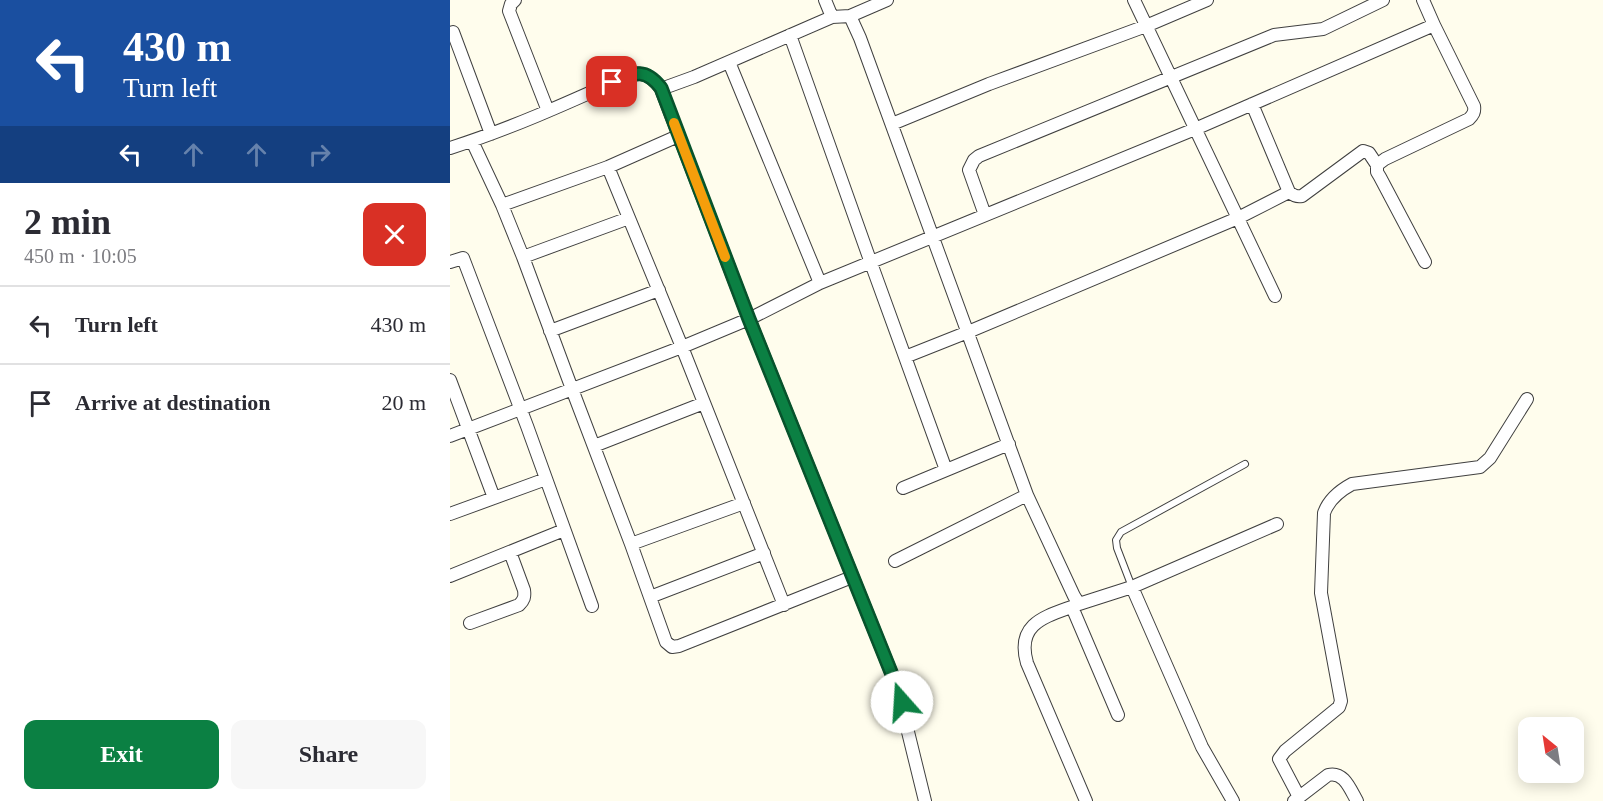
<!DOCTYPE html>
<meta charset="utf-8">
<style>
:root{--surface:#fff;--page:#f7f7f7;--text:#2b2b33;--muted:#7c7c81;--line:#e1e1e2;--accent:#0b8043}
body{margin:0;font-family:Georgia,serif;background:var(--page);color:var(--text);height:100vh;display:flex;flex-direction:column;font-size:22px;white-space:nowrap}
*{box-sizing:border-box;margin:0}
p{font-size:20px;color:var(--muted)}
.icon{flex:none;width:33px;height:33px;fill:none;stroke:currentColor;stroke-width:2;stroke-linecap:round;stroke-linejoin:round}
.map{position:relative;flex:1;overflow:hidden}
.drawer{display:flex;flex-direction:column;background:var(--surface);width:450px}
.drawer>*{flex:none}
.banner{background:#1a4fa0;color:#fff;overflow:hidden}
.needle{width:39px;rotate:330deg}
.controls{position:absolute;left:1068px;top:717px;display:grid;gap:12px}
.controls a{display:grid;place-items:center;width:66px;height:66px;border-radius:12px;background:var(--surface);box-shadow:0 3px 15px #0003;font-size:30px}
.pin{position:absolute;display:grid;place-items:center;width:51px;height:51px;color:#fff;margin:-26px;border-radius:12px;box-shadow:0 3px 9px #0006}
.me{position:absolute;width:66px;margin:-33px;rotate:341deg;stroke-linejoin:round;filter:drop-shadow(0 0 4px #0008)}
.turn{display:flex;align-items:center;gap:21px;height:126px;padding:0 24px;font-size:27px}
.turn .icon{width:78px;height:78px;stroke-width:2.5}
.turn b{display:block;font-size:42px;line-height:51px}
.lanes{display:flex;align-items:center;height:57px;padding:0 24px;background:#0003;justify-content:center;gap:30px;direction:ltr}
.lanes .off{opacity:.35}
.round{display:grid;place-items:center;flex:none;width:63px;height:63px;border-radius:12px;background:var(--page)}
.headline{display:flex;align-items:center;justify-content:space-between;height:102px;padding:0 24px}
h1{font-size:36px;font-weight:800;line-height:45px}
.cta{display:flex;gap:12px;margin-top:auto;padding:12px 24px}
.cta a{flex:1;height:69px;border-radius:12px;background:var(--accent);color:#fff;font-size:24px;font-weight:800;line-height:69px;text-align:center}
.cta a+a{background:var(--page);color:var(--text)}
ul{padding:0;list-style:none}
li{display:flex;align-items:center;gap:18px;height:78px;padding:0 24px;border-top:2px solid var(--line)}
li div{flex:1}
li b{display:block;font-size:22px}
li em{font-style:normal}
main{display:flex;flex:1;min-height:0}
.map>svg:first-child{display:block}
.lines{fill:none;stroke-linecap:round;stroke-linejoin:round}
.service-casing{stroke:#404040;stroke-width:8}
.minor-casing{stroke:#404040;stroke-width:14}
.service{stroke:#fff;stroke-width:6}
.minor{stroke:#fff;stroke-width:12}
.route-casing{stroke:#07532c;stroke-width:15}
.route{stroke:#0b8043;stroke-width:10}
.slow{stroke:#f59e0b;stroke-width:10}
</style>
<main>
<section class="drawer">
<div class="banner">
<div class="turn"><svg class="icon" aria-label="left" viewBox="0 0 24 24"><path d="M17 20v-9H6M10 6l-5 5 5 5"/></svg><div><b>430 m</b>Turn left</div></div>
<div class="lanes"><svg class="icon" aria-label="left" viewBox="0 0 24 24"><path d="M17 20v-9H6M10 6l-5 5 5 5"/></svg><svg class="icon off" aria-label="ahead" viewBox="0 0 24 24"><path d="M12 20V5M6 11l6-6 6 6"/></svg><svg class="icon off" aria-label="ahead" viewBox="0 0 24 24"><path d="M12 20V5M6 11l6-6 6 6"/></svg><svg class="icon off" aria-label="right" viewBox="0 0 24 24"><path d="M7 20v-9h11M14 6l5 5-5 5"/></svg></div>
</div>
<div class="headline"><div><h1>2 min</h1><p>450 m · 10:05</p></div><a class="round" style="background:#d93025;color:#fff"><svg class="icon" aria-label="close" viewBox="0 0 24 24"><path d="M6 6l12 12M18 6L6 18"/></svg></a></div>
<ul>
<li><svg class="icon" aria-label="left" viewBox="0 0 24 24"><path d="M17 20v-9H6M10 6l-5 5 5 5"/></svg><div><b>Turn left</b></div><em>430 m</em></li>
<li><svg class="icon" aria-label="arrive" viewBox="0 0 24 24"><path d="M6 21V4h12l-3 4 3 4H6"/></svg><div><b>Arrive at destination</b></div><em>20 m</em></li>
</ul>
<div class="cta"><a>Exit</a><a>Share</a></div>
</section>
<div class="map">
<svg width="1153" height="801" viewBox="0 0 1153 801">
<rect width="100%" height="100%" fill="#fffded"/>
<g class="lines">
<g class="service-casing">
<path id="service" d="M682,587L667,548L666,540L671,532L795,464"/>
</g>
<g class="minor-casing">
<path id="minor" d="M65,0L61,4L59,11L98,111
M375,0L382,17L400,16L410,38L577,495L624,596L629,604L682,587L752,747L783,801
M684,0L825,296
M400,16L437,0
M3,32L41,134
M340,35L421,263L496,470
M279,62L370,283
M211,89L244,77L382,17
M802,104L839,192C843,195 846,197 852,196L913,151L919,153L927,165V172L930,177L975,262
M442,124L539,84L696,26L757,0
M22,141L52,205L73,257L122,389L181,544L216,642L222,647L229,646L402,577
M0,148C63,128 124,100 184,73C197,74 203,78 211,89L299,319L447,687L475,801
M927,165L935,159L1019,119C1023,115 1025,112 1024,106L984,25
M158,167L232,347L334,605
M52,205L158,167L228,136
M535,215L519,170L524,160L529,156L824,35L873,29L933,0
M73,257L179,218
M0,262L13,258L77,426L142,606
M100,331L209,290
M455,357L518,332L788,218L839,192
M0,380L44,498
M0,436L232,347L299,319L370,283L745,129L984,25L973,0
M144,446L254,403
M453,488L559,444
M0,514L96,479
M181,544L294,503
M445,561L577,495
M0,576L114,530
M682,587L827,524
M200,597L314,553
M629,604C599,616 565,621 577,663L636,801
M622,607L668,715
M20,623L69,605C74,600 75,597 74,590L60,552
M849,797L829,759L835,751L889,707L891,701L871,593L874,513C879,499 889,491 902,484L1030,467L1040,458L1077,399
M844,801L878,775C894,771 900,789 907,801"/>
</g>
<use href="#service" class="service"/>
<use href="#minor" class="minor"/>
</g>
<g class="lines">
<g class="route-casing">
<path id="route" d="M162,82C184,73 195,67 211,88L299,319L447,687L452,702"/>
</g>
<use href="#route" class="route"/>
<path class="slow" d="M224,123L275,257"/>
</g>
</svg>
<div class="controls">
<a><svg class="needle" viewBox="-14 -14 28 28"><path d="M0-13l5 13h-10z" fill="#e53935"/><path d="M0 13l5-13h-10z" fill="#7c7c81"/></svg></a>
</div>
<div class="pin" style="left:162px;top:82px;background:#d93025"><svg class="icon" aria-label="arrive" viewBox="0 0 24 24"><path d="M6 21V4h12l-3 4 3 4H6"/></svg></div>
<svg class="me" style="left:452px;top:702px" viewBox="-20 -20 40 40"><circle r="19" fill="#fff"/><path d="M0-13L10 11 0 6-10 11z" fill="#0b8043"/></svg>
</div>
</main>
